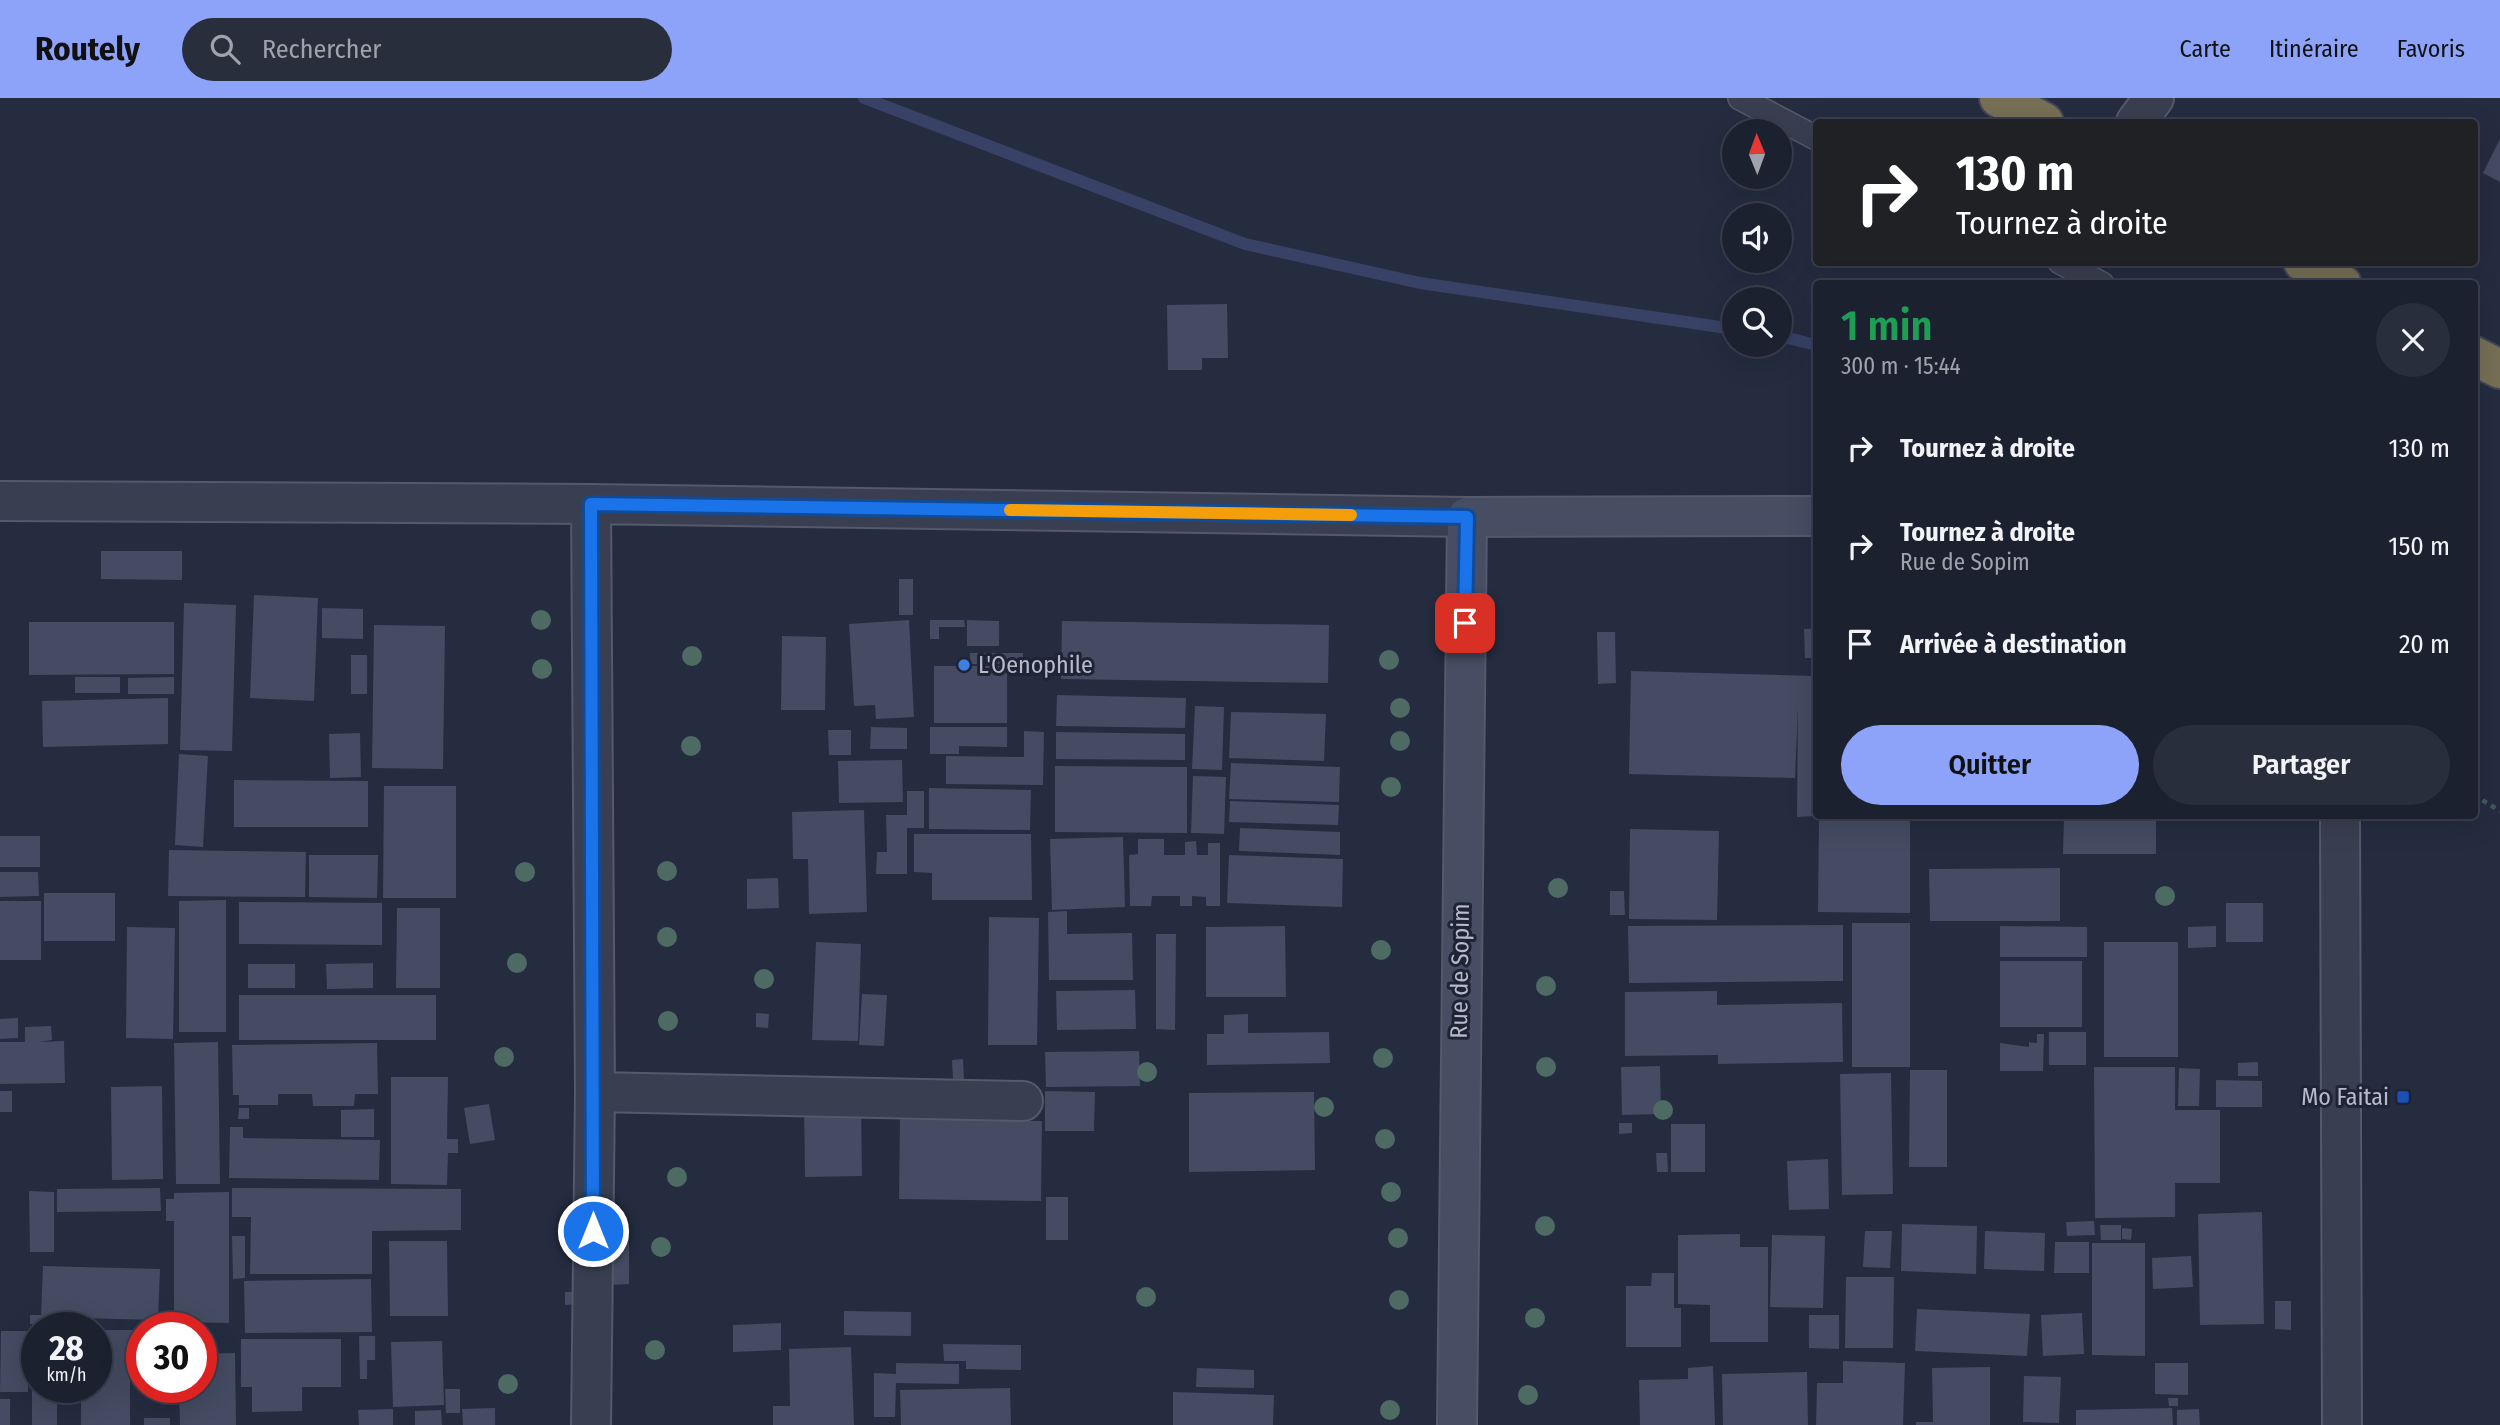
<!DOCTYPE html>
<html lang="fr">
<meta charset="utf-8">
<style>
:root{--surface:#1c2130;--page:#292e3c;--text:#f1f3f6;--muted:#a0a3ab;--line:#3a3e4c;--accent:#8da3f9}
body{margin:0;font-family:"Fira Sans Condensed",sans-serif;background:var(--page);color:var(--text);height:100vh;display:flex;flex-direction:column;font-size:26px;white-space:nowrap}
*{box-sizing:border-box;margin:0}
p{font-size:23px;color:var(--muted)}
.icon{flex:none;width:38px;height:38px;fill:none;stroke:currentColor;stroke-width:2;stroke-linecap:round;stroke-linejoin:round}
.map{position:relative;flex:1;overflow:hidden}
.drawer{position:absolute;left:1813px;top:182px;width:665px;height:539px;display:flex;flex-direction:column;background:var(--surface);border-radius:7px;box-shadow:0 7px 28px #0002,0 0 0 2px var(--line)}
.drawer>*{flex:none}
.guide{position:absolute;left:1813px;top:21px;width:665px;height:147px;border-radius:7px;box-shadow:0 7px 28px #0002,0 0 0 2px var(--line);background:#202124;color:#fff;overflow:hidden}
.needle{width:46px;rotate:359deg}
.controls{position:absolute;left:1722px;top:21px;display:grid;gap:14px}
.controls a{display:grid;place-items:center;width:70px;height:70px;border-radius:50%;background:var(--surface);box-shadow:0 7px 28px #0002,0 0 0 2px var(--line);font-size:35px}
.speed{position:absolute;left:21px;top:1214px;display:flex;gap:14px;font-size:35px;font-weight:700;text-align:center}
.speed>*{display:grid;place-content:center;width:91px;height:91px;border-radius:50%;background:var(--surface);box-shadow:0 7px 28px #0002,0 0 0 2px var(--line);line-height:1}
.speed small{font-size:18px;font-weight:400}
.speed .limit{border:10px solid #d22;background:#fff;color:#111}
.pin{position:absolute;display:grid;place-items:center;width:60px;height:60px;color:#fff;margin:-30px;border-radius:14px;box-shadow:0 4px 10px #0006}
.me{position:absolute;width:77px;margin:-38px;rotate:0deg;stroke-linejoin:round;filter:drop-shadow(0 0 5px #0008)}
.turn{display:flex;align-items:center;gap:24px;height:147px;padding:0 28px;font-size:32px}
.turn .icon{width:91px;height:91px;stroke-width:2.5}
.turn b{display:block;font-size:49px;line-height:60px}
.round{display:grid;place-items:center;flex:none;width:74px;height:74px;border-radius:37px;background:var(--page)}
.summary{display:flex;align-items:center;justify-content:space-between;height:119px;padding:0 28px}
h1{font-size:42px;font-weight:600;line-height:52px;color:#1e9e55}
.primary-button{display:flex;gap:14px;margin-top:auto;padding:14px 28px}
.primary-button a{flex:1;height:80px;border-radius:42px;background:var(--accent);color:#111;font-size:28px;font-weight:600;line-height:80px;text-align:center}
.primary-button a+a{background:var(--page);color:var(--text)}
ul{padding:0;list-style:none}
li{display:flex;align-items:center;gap:21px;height:98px;padding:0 28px}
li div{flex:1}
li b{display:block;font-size:26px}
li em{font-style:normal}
header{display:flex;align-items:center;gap:42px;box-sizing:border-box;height:98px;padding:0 35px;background:var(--accent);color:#111}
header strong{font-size:33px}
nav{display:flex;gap:38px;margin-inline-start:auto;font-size:24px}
.search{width:490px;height:63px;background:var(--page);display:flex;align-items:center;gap:18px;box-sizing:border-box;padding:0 24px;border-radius:38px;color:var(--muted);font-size:26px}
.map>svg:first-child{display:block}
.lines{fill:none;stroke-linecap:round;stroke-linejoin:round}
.stream{stroke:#374266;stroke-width:12}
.building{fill:#444b62}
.lane-casing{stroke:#545a6b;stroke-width:26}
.street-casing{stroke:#545a6b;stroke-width:42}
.secondary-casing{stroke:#545a6b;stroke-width:42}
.highway-casing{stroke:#414758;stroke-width:42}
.path{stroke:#45575e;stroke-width:4.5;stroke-dasharray:5 5;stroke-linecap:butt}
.lane{stroke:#393f50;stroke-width:23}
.street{stroke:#393f50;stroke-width:38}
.secondary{stroke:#474d63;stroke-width:38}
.highway{stroke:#766f56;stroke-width:38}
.tree{fill:#4d6a63}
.route-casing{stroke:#114b97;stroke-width:18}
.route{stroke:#1a73e8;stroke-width:12}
.slow{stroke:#f59e0b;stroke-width:12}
.shop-dot{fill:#3f7fe0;stroke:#1e2435;stroke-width:2.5}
.transit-dot{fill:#1a4fb4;stroke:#1e2435;stroke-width:2.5}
.labels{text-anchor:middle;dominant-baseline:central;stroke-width:6;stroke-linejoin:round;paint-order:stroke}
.poi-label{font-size:24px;fill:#b6bacb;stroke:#1e2435;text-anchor:start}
.street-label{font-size:24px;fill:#b6bacb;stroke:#1e2435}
</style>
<header>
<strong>Routely</strong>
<div class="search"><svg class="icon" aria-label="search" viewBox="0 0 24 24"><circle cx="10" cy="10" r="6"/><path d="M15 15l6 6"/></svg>Rechercher</div>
<nav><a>Carte</a><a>Itinéraire</a><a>Favoris</a></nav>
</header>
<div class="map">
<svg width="2500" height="1327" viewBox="0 0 2500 1327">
<rect width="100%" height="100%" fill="#252c40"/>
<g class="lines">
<path class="stream" d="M864,0L1245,146L1420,185L1734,231
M1780,238L1816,247"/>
</g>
<path class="building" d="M2500,41V84L2483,75Z
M1227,206L1228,260H1202V272H1168L1167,207Z
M101,453H182V482L101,481Z
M899,481H913V517H899Z
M254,497L318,500L314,603L250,600Z
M184,505L236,507L232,653L180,652Z
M322,510L363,511V541L322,540Z
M909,522L914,619L876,621L875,607L854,608L849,526Z
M930,522H964L965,529H939V541H930Z
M967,522L999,523V548H967Z
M1062,523L1329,527L1328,585L1061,581Z
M29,524H174V576L29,577Z
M374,527L445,528L443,671L372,670Z
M1804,531H1816V560H1805Z
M1597,534H1615L1616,585L1598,586Z
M782,538L826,539L825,612H781Z
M970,555H1023V566H970Z
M351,557H367V596H351Z
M934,568H1007V625H934Z
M1631,573L1816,578V718L1797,719L1798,611L1795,680L1629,676Z
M75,579H120V595H75Z
M174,579V596H128V580Z
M1057,597L1186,600L1185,630L1056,628Z
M168,600V646L43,649L42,603Z
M1195,608L1224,609L1222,672L1192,671Z
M1231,614L1326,616L1324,663L1229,660Z
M871,629L907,630V651H870Z
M930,629H1007V649L959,648V656H930Z
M828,632H851V657H829Z
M1024,633L1044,634L1043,687L946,686V658L1024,659Z
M1056,634L1185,636V662L1056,661Z
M360,635L361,679L330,680L329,636Z
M179,656L208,658L203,749L175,747Z
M902,662L903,704L839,705L838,663Z
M1231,665L1340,669L1339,704L1229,701Z
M1055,668L1187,669V735L1055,734Z
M1193,678L1226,679L1224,736L1191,735Z
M234,682L368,683V729H234Z
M384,688H456V800H383Z
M929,690L1031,692L1030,732L929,731Z
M907,693H924V730H907V776H876L877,754H887L886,717H907Z
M1230,703L1339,707L1338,727L1229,724Z
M864,712L867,814L809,816L808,761H793L792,714Z
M1819,718H1910V815L1818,814Z
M2064,718H2156V756H2063Z
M1240,730L1340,734V757L1239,753Z
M1630,731L1719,733L1717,822L1629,821Z
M914,736H1031L1032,802H932V775L914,774Z
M0,738H40V769H0Z
M1123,739L1125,809L1052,812L1050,741Z
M1138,741H1164V757H1185V744L1196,743L1197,757H1208V745H1220V808H1206V799L1192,798V808H1180V798H1152L1151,808H1130L1129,757L1138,756Z
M169,752L306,754L305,799L168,798Z
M309,757H378L377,800L309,799Z
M1229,757L1343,761L1342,809L1227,805Z
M2060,770V823H1930L1929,771Z
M0,774H38L39,798L0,799Z
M778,780L779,810L747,811V781Z
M1610,793H1624L1625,817H1610Z
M44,795H115V843H44Z
M226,802V934H179V803Z
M0,803H41V862H0Z
M239,804L382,805V847L239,846Z
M2226,805H2263V844H2226Z
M397,810H440V890H396Z
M1067,813V836L1132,835L1133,882H1049L1048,814Z
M989,819L1039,820L1037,947H988Z
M1852,825H1910V969H1852Z
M1843,827V883L1629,885L1628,828Z
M1285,828L1286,899H1206V829Z
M2000,828L2087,829V859H2000Z
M2216,828V849L2188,850V829Z
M127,829L175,830L173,941L126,940Z
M1156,836H1176L1175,932L1156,931Z
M816,844L861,846L858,943L812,942Z
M2104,844H2178V959H2104Z
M2000,863H2082V929H2000Z
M373,865V890L327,891L326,866Z
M248,866H295V890H248Z
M1135,892L1136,931L1057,932L1056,893Z
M1717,893V907L1842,905L1843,964L1718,966V957L1625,958V894Z
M862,896L887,897L884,948L859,947Z
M239,897H436V942H239Z
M756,915L769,916L768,930L756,929Z
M1248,916V935L1329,934L1330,965L1207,967V936H1224V917Z
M18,920V940L0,941V921Z
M51,928L52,942L38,944L64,943L65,985L0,986V944H25V929Z
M2049,934H2086V967H2049Z
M2037,936H2044L2043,973H2000V945L2029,949V944L2037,945Z
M218,944L220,1086H176L174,945Z
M377,945L378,996H355L354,1008H313L312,996H278V1007H239V997H233L232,947Z
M1139,953L1140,988L1046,989L1045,954Z
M963,961L964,982H953L952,962Z
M2258,964V978H2238V965Z
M1660,968L1661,1016L1622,1017L1621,969Z
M2094,969H2175V1012H2220V1085H2175V1119L2095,1120Z
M2179,970L2200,971L2199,1008H2178Z
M1910,972H1947V1069H1909Z
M1891,975L1893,1096L1842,1097L1840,976Z
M391,979H448L447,1041H458V1055H448L447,1087L391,1086Z
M2216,982L2262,983V1009H2216Z
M162,988L163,1081L112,1082L111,989Z
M0,993H12V1014H0Z
M1045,993L1095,994L1094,1033H1045Z
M1314,994L1315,1072L1189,1074V995Z
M861,1005L862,1078L805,1079L804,1006Z
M489,1006L495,1042L470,1046L464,1010Z
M239,1010H249V1021H238Z
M374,1011V1039H341V1012Z
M900,1021L1042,1023L1041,1103L899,1101Z
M1619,1025H1632V1035L1619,1036Z
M1671,1026H1705V1074H1671Z
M230,1029H243V1040L380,1042L379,1082L229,1080Z
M1656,1055H1667L1668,1074H1657Z
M1828,1061L1829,1111L1789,1112L1787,1063Z
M160,1090L161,1113L57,1114V1091Z
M232,1090L461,1091V1132L372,1133V1176H250L251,1119H232Z
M29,1093L54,1094V1154H30Z
M229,1094V1225L174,1224V1123H166V1101H174V1095Z
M1046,1099H1068V1142H1046Z
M2262,1114L2264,1226L2200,1227L2198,1116Z
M2094,1123L2095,1137L2067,1138L2066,1124Z
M1902,1126L1977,1128L1976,1176L1901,1173Z
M2100,1127H2121V1142H2101Z
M2122,1130L2132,1131L2131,1142L2122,1141Z
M1865,1133H1892L1890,1170L1863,1169Z
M1985,1133L2045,1135L2044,1173L1984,1171Z
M610,1136H629V1186L610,1187Z
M1740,1136V1149H1768V1244H1710V1207L1678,1206V1137Z
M1772,1137L1825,1138L1823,1210L1770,1209Z
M232,1138H245V1180L233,1181Z
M389,1143H447L448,1218H390Z
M2055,1144H2089V1175H2054Z
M2092,1145H2145V1258L2092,1257Z
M2191,1158L2193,1189L2153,1191L2152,1160Z
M43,1168L160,1171L158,1222L41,1219Z
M1652,1175H1674V1210H1681V1249H1626V1188H1651Z
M1846,1179H1894L1893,1250H1845Z
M371,1181L372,1234L245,1235L244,1183Z
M565,1194H579V1206L565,1207Z
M2275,1203H2291V1232L2275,1231Z
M1917,1211L2030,1216L2027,1258L1915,1253Z
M844,1213L911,1214V1238L844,1237Z
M2082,1215L2084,1256L2043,1258L2041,1217Z
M30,1217H41V1226H30Z
M1809,1217H1839V1251L1809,1250Z
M781,1225V1252L733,1254V1227Z
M96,1232H142V1265H130V1327H81V1290H96Z
M1,1233H27L28,1294H0Z
M359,1238H375V1262H367V1281H360Z
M241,1241H341V1289H302V1313L252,1314V1289H241Z
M442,1243L444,1307L393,1309L391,1244Z
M943,1246L1021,1247V1272L966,1271V1263H944Z
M851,1249L854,1327H773V1308H790L789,1251Z
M235,1255L236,1327H180L179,1290H201V1256Z
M1843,1263L1905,1265L1903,1327H1816L1817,1285H1843Z
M896,1265L959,1266V1286L896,1285L895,1319H874V1275L896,1276Z
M2155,1265H2188V1297L2155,1296Z
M1713,1268L1715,1327H1640L1639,1282L1688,1281V1270Z
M1990,1269V1327H1916V1324H1933L1932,1270Z
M1197,1270L1254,1272V1290L1196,1289Z
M1807,1274L1808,1327H1723L1722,1276Z
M2024,1278L2061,1279L2059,1325L2023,1324Z
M1010,1290L1011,1327H901L900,1292Z
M445,1291H460V1315H446Z
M32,1293H57V1327H32Z
M1173,1294L1274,1297L1273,1327H1173Z
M2168,1300H2178V1308H2169Z
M0,1301H10V1327H0Z
M495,1310V1327H463L462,1311Z
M2172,1310L2173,1327H2076V1312Z
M393,1311V1327H359L358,1312Z
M2199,1311L2200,1327H2177V1312Z
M441,1312L442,1327H415V1313Z
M144,1320H170V1327H144Z"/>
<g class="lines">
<g class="lane-casing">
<path id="lane" d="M1740,0L1816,40
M2060,164L2102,186"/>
</g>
<g class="street-casing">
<path id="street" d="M2136,24L2154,0
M0,403L591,406L1467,419
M591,406L595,994L591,1327
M2340,718L2342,1327
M595,994L1023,1003"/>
</g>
<g class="secondary-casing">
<path id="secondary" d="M1457,1327L1467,419L1816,418"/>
</g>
<g class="highway-casing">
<path id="highway" d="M1999,0L2044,24
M2303,164L2342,186
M2474,258L2500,271"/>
</g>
<path class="path" d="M2474,697L2500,713"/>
<use href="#lane" class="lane"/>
<use href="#street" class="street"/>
<use href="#secondary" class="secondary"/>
<use href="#highway" class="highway"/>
</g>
<g class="tree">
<circle cx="541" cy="522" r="10"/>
<circle cx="692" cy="558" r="10"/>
<circle cx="1389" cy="562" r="10"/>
<circle cx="542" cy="571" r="10"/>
<circle cx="1400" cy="610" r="10"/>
<circle cx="1400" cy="643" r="10"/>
<circle cx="691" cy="648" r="10"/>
<circle cx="1391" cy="689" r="10"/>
<circle cx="667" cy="773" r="10"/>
<circle cx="525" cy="774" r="10"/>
<circle cx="1558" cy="790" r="10"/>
<circle cx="2165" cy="798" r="10"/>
<circle cx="667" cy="839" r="10"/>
<circle cx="1381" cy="852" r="10"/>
<circle cx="517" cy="865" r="10"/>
<circle cx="764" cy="881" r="10"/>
<circle cx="1546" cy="888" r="10"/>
<circle cx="668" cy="923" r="10"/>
<circle cx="504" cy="959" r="10"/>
<circle cx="1383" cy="960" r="10"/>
<circle cx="1546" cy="969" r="10"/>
<circle cx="1147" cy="974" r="10"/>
<circle cx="1324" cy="1009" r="10"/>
<circle cx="1663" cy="1012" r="10"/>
<circle cx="1385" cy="1041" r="10"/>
<circle cx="677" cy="1079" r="10"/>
<circle cx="1391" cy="1094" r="10"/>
<circle cx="1545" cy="1128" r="10"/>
<circle cx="1398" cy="1140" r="10"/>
<circle cx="661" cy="1149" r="10"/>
<circle cx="1146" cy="1199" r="10"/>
<circle cx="1399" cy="1202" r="10"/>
<circle cx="1535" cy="1220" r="10"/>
<circle cx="655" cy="1252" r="10"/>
<circle cx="508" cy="1286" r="10"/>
<circle cx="1528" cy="1297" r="10"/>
<circle cx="1390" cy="1312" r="10"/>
</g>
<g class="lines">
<g class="route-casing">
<path id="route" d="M593,1133L591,406L1467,419L1465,525"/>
</g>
<use href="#route" class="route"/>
<path class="slow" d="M1010,412L1351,417"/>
</g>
<circle class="shop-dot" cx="964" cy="567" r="7"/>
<rect class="transit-dot" x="2396" y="992" width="14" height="14" rx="3.5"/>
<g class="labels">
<g class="poi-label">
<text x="978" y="567">L'Oenophile</text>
<text x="2389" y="999" text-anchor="end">Mo Faitai</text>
</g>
<g class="street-label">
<text transform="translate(1460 873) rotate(-89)">Rue de Sopim</text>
</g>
</g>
</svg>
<div class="controls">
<a><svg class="needle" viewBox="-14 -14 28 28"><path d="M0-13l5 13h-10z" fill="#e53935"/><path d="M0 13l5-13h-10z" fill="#a0a3ab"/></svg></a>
<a><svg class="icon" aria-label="sound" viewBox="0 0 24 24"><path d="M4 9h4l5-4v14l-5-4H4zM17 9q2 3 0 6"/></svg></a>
<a><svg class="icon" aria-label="search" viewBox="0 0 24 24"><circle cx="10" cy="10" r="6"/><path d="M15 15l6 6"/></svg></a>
</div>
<div class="speed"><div>28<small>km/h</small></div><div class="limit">30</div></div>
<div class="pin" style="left:1465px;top:525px;background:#d93025"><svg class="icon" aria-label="arrive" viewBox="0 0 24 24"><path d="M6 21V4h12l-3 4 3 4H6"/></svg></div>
<svg class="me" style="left:593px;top:1133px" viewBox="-20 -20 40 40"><circle r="17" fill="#1a73e8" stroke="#fff" stroke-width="3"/><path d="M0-11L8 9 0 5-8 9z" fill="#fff"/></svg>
<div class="guide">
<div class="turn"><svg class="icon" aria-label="right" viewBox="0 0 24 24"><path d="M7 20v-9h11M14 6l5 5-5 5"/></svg><div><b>130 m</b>Tournez à droite</div></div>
</div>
<section class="drawer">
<div class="summary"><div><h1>1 min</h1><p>300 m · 15:44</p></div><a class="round"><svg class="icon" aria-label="close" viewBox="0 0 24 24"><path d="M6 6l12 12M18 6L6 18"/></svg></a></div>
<ul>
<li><svg class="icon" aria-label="right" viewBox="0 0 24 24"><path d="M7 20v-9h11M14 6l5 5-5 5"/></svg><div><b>Tournez à droite</b></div><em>130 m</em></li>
<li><svg class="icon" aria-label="right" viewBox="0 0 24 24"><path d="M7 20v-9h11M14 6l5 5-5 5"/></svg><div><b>Tournez à droite</b><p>Rue de Sopim</p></div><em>150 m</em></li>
<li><svg class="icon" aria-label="arrive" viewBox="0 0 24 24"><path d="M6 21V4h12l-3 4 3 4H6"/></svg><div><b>Arrivée à destination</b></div><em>20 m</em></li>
</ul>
<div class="primary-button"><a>Quitter</a><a>Partager</a></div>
</section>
</div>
